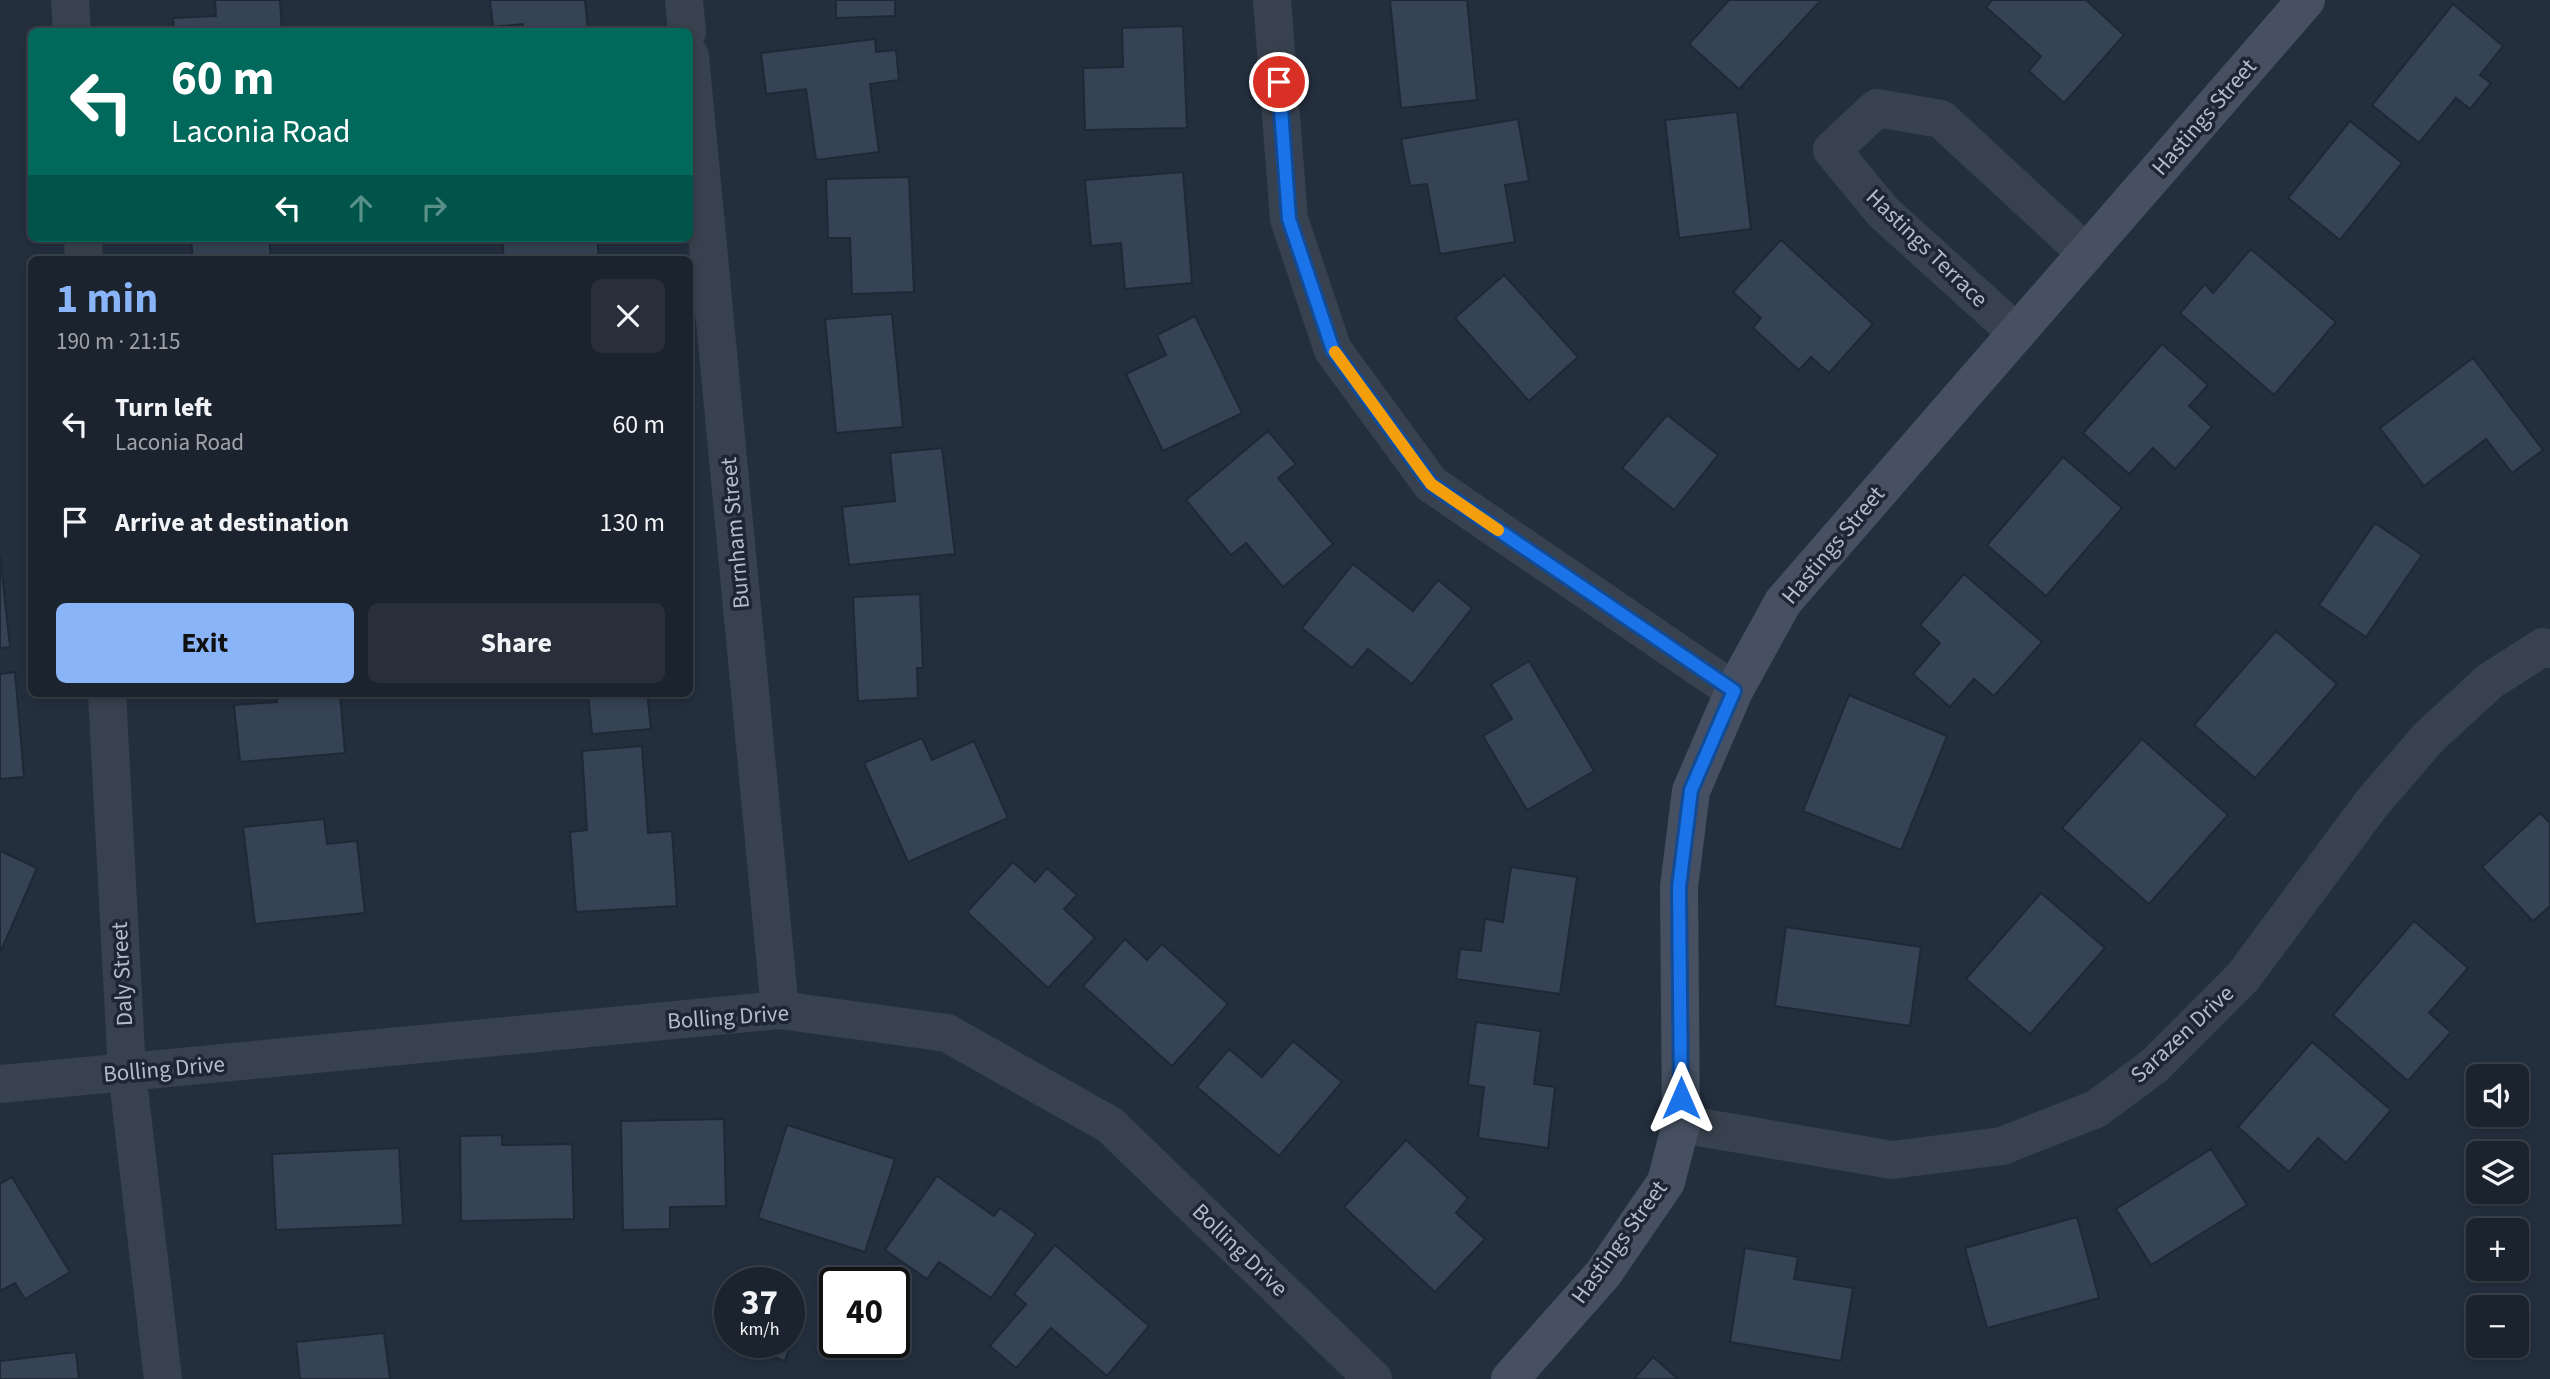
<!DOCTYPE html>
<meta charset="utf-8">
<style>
:root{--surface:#1b232e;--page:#282f3a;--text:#f1f3f6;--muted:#a0a4aa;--line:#39404a;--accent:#8ab4f8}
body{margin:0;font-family:"Source Sans 3",sans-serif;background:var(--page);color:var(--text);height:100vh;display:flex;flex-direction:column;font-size:26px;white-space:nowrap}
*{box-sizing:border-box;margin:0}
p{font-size:23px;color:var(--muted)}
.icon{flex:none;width:38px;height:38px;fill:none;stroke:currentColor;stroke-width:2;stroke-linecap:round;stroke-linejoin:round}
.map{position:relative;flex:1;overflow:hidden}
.details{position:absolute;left:28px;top:256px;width:665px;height:441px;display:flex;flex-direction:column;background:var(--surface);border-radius:10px;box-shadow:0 4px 10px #0003,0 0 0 2px var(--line)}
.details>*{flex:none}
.guide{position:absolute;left:28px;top:28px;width:665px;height:214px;border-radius:10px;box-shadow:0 4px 10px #0003,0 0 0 2px var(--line);background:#00695c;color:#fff;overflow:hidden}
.controls{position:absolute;left:2466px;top:1064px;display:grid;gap:14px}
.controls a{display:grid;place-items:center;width:63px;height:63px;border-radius:10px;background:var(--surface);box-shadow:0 4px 10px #0003,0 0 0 2px var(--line);font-size:35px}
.speed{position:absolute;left:714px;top:1267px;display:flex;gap:14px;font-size:35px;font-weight:700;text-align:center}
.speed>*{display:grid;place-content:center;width:91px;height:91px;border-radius:50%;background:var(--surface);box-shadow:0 4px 10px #0003,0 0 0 2px var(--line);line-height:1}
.speed small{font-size:18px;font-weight:400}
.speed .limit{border:4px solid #111;border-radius:10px;background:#fff;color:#111}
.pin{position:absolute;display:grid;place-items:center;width:60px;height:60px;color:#fff;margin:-30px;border:4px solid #fff;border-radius:50%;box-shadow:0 2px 7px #0007}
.me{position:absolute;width:77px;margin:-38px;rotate:0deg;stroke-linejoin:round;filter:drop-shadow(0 0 5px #0008)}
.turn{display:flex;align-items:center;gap:24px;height:147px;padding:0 28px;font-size:32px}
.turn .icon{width:91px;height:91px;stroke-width:2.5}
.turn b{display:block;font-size:49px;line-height:60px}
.lanes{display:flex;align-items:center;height:66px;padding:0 28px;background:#0003;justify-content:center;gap:35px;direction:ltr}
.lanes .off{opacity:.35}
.round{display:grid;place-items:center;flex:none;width:74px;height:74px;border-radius:10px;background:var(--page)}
.headline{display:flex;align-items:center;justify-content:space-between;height:119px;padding:0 28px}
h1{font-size:42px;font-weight:700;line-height:52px;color:var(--accent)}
.button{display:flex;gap:14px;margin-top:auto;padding:14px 28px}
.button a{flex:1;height:80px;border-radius:10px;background:var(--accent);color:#111;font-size:28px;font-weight:700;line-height:80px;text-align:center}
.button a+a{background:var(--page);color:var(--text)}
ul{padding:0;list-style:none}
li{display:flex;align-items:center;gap:21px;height:98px;padding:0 28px}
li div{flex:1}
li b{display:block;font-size:26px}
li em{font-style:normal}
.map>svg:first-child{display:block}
.building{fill:#364354;stroke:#1f2835;stroke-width:2}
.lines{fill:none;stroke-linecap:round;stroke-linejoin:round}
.street{stroke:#38414e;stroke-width:38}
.secondary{stroke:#465061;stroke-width:38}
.route-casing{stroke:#114b97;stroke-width:18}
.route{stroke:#1a73e8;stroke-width:12}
.slow{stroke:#f59e0b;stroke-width:12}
.labels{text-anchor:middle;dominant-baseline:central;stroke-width:7;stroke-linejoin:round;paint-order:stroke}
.street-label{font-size:23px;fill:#b4bcc9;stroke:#1d2633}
</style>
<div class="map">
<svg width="2550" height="1379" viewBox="0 0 2550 1379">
<rect width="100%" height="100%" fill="#242f3e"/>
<path class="building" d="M215,0H280L282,32H174L173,18L216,16Z
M490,0H585L588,32H523V24L493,27Z
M836,0H895V16L836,18Z
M1390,0H1467L1477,100L1401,108Z
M1729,0H1821L1739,89L1689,44Z
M1992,0H2086L2124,35L2064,103L2029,71L2041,56L1986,7Z
M2453,4L2503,46L2480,75L2491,83L2470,109L2456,98L2419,143L2372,105Z
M1183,26L1187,128L1085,130L1083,68L1123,67L1122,28Z
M875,39L876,52L896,50L899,80L870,84L879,152L816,160L806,89L766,94L761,53Z
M1737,112L1751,229L1679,238L1665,120Z
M1518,119L1529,181L1505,185L1515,242L1440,254L1427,184L1410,186L1401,139Z
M2350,121L2402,163L2340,240L2288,198Z
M1183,172L1192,283L1125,289L1121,243L1091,246L1085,180Z
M909,177L914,292L852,294L850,238H828L826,179Z
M269,238L271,259H193L191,239Z
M502,238H597L599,259H504Z
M1781,240L1873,324L1829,373L1811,357L1799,370L1753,328L1761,318L1733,292Z
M2251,249L2336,322L2274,395L2180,313L2205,284L2213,293Z
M1504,275L1578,357L1529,401L1455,318Z
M892,314L903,427L836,433L825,319Z
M1195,316L1242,413L1163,451L1126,374L1166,355L1157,335Z
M2162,344L2208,385L2189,406L2212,427L2175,469L2153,448L2129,474L2083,433Z
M2473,358L2543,450L2512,473L2486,439L2424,486L2380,428Z
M1667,415L1718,455L1674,510L1622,468Z
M1268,431L1296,464L1278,478L1333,544L1283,587L1246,543L1231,555L1186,500Z
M942,448L955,554L849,565L842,507L895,501L890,453Z
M2063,457L2122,508L2046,596L1987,545Z
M2375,523L2422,555L2366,637L2319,605Z
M0,556L10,647L0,648Z
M1353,564L1413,611L1438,580L1472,608L1412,684L1368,649L1352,668L1302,628Z
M1964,574L2042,642L1994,696L1974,679L1950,707L1913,674L1940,643L1920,625Z
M920,594L923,668H917L918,698L858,701L853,597Z
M2276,631L2337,684L2255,778L2194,725Z
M1529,661L1594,771L1527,810L1483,736L1512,719L1491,684Z
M15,672L24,777L0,779V674Z
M277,693H340L345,753L240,762L234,705L277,702Z
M588,693H647L651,729L592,734Z
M1849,695L1947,736L1901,850L1803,811Z
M922,738L932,760L974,741L1008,818L908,862L864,763Z
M2142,739L2228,815L2149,904L2062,828Z
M642,746L648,833L672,831L677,906L576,912L570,832L587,830L582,751Z
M2540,813L2550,823V906L2533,921L2482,867Z
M324,819L327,844L357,841L365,913L255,924L243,827Z
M0,851L37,868L0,953Z
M1013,862L1035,882L1047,868L1077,895L1064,909L1095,938L1048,988L967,912Z
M1511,867L1577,877L1560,994L1456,979L1460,949L1481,951L1485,919L1503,922Z
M2041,893L2105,948L2030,1034L1966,979Z
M2414,921L2468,968L2429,1013L2451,1032L2408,1081L2333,1015Z
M1786,927L1921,947L1910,1026L1775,1006Z
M1125,939L1147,960L1162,944L1228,1004L1172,1066L1083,986Z
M1476,1022L1541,1031L1534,1084L1555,1087L1548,1148L1478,1138L1484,1087L1468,1085Z
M1293,1041L1342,1082L1279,1156L1197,1087L1229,1049L1262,1077Z
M2312,1042L2391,1110L2346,1163L2318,1138L2289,1172L2238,1127Z
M724,1119L726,1206L670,1207V1229L623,1230L621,1121Z
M787,1125L895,1159L865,1252L758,1218Z
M502,1135V1145L572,1144L574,1219L461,1221L460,1136Z
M1406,1140L1468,1198L1456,1213L1485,1239L1435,1292L1344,1207Z
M399,1148L403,1225L276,1230L272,1154Z
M2211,1149L2247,1205L2151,1265L2116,1209Z
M937,1176L994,1216L1000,1208L1036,1234L991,1298L939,1262L927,1279L885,1250Z
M12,1177L70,1272L25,1299L15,1283L0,1291V1184Z
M2077,1217L2099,1298L1987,1328L1965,1248Z
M1055,1245L1149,1326L1107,1376L1051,1328L1016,1368L990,1346L1026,1304L1014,1294Z
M1745,1248L1798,1257L1794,1279L1853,1288L1841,1361L1730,1342Z
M789,1318L798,1321L785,1361L743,1347L745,1342H789Z
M384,1333L390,1379H300L296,1342Z
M76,1352L79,1379H0V1361Z
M1653,1357L1678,1379H1634Z"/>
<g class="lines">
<path class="street" d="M70,0L72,32
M684,0L687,32
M1272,0L1289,219L1333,350L1431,484L1734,691
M690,56L780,1010
M83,238L84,259
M2017,333L1883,212L1832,150L1877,108L1941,119L2086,253
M107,693L127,1072L163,1379
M0,1084L780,1010L947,1033L1110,1125L1373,1379
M1681,1124L1892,1160L2002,1146L2096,1109L2154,1066L2243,977L2372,803L2429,737L2490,681L2543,647L2550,649"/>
<path class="secondary" d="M1510,1379L1603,1274L1666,1182L1681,1124L1679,887L1691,791L1734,691L1783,602L2306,0"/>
</g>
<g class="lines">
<g class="route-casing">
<path id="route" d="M1279,82L1289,219L1333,350L1431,484L1734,691L1691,790L1679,887L1681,1098"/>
</g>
<use href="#route" class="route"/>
<path class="slow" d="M1335,352L1431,484L1498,530"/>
</g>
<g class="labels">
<g class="street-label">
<text transform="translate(2204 117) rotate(-49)">Hastings Street</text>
<text transform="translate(1927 248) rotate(44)">Hastings Terrace</text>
<text transform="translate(735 533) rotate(-95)">Burnham Street</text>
<text transform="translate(1833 545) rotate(-50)">Hastings Street</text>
<text transform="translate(122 974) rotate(-93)">Daly Street</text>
<text transform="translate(728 1017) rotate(-4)">Bolling Drive</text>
<text transform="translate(2182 1034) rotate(-43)">Sarazen Drive</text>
<text transform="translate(164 1069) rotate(-5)">Bolling Drive</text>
<text transform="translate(1619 1242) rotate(-54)">Hastings Street</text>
<text transform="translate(1240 1250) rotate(44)">Bolling Drive</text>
</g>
</g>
</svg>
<div class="controls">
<a><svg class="icon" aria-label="sound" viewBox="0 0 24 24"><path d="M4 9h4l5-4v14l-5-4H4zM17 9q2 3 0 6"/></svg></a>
<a><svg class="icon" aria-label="layers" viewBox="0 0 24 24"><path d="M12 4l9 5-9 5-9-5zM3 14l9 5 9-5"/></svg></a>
<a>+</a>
<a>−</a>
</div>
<div class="speed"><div>37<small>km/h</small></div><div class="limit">40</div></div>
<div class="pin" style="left:1279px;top:82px;background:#d93025"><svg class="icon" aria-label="arrive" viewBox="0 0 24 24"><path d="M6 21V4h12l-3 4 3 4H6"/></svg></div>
<svg class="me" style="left:1681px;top:1098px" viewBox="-20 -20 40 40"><path d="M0-17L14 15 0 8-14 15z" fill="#1a73e8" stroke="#fff" stroke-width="4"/></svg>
<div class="guide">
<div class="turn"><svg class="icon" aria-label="left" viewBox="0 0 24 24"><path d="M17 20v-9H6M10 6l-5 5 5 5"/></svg><div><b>60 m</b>Laconia Road</div></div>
<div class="lanes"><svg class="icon" aria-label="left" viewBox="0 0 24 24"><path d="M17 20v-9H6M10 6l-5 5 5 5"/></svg><svg class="icon off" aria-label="ahead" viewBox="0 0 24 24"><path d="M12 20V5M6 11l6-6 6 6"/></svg><svg class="icon off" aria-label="right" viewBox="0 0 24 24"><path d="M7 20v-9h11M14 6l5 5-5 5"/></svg></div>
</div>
<section class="details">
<div class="headline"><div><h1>1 min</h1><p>190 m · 21:15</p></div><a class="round"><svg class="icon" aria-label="close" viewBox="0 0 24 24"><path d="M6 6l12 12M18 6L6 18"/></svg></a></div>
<ul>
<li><svg class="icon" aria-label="left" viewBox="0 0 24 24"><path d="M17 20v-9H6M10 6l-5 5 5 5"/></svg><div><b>Turn left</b><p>Laconia Road</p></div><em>60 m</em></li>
<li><svg class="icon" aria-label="arrive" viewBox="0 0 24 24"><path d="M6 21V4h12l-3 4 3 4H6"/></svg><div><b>Arrive at destination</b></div><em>130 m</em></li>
</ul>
<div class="button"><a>Exit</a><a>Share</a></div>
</section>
</div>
